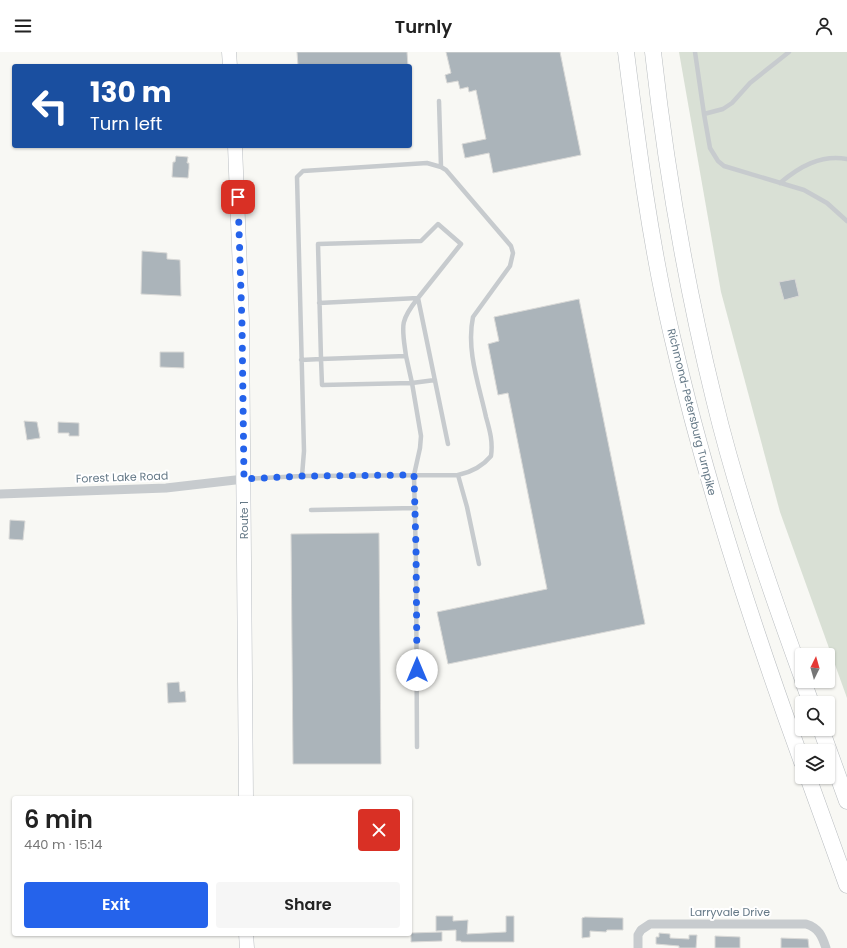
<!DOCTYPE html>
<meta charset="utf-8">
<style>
:root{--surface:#fff;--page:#f6f6f6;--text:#222;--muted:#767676;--accent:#2563eb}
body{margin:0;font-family:Poppins,sans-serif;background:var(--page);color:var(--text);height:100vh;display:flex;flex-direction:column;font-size:15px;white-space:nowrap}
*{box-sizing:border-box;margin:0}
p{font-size:13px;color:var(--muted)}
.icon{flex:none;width:22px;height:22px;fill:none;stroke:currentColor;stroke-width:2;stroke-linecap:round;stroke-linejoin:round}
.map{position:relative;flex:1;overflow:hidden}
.sheet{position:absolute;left:12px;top:744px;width:400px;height:140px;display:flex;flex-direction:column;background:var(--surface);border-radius:4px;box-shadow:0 1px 3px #0004}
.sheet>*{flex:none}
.top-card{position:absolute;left:12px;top:12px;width:400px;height:84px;border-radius:4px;box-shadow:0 1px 3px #0004;background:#1a4fa0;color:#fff;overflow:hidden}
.needle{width:26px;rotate:5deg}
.buttons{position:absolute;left:795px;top:596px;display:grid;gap:8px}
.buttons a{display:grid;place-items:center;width:40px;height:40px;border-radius:4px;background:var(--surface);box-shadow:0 1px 3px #0004;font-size:20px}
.pin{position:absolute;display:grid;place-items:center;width:34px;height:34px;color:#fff;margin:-17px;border-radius:8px;box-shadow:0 2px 6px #0006}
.me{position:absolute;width:44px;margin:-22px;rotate:0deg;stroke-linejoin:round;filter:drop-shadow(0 0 3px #0008)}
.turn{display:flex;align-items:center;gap:14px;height:84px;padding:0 12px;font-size:18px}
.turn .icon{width:52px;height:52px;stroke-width:2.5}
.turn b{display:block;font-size:28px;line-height:34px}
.round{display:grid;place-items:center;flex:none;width:42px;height:42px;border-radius:4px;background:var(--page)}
.headline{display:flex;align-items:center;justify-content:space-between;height:68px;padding:0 12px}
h1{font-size:24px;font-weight:600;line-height:30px}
.action{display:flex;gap:8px;margin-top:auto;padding:8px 12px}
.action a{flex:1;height:46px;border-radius:4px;background:var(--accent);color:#fff;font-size:16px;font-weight:600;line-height:46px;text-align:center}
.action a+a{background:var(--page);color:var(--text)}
header{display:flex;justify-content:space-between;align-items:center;height:52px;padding:0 12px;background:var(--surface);font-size:18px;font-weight:600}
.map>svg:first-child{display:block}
.green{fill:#d9e0d5}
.building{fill:#abb4ba;stroke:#d9d9d7}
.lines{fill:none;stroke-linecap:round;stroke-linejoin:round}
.primary-casing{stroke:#babec2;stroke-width:15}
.motorway-casing{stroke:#b9bdc0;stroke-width:17}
.service{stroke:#c7cbce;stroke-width:4.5}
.minor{stroke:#c7cbce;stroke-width:9}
.primary{stroke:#fff;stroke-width:14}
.motorway{stroke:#fff;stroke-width:16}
.route{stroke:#2563eb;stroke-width:7;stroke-dasharray:0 12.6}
.labels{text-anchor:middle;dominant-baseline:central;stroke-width:4;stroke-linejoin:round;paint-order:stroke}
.street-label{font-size:11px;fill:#657987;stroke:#fff}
</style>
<header><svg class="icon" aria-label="menu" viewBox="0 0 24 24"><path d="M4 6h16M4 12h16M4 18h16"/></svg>Turnly<svg class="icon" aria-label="person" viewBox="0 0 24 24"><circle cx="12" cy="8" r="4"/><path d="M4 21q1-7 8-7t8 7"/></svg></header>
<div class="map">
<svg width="847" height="896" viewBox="0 0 847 896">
<rect width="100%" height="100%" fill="#f8f8f4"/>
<path class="green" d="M679,0H847V646L780,460L721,240Z"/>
<path class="building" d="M297,0H407L408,14H298Z
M446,0H560L581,103L493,121L489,101L465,106L462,92L486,87L476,38L469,40L468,35L460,37L458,29L447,31L445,23L451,21Z
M176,104L188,105L187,111H189V116L188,126L172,125L173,110H175Z
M142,199L167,201V207L180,208L181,244L141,242Z
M795,227L799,244L784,248L779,230Z
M579,247L645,572L448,612L437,560L547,537L508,341L498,343L488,292L499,289L494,265Z
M160,300H184V316L160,315Z
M24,369L37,370L40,386L27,388Z
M58,370L79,371V384H69V381H58Z
M10,468L25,469L23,488L9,487Z
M379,481L381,712H293L291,482Z
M179,630L180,640L185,639L186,650L168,651L167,631Z
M436,864H453V869L468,868L467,882L506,880V864H514V890H461V889H456V878L436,879Z
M585,865L623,866V878H607L606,880L590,879V885L582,886V866Z
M442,880V889L411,890V881Z
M659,881L670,882V886L689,887V883H697L696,896H679V894L656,892V885H659Z
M715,884L740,885V896H715Z
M781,886L808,887L809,896H781Z"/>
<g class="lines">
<g class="primary-casing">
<path id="primary" d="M229,0L230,14
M235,94L242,269L246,746
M246,882L247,896"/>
</g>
<g class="motorway-casing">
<path id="motorway" d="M626,0C638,95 650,190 672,284C705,429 751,570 802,710
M653,0C666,117 686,233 714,347C737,442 769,534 802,625
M803,629L811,651
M821,677L847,749
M808,725L847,833"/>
</g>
<path class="service" d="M695,0L704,62L710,96L718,109L724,114L804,138L827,151L847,169
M439,49L441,115
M704,62L723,57L732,51L750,31L789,0
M780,131C799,115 821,102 847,107
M319,251L418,246
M406,304L412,331L435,328
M301,308L321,307L318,192L421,189L438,172L461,192L418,246L448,392
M458,423L467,455L479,512
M245,427L302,424L458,423C472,420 482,415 491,404C493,390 490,379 486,365C479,333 466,298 473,265L510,214L513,201L511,194L446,118L441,115L427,111L303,119L297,125L304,399L302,424
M311,458L416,456
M417,695L416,511L414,423L420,396L421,384L412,331L322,333L321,307L406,304C402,274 399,270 418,246"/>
<path class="minor" d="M0,442L166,436L244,427
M638,896V883L641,878L650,872H806C819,876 822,884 826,896"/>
<use href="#primary" class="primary"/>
<use href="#motorway" class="motorway"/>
</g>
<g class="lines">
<path class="route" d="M238,145L242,273L244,427L302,424L414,423L416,497L417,618"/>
</g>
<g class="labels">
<g class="street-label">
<text transform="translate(692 360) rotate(76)">Richmond-Petersburg Turnpike</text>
<text transform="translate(122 425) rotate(-2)">Forest Lake Road</text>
<text transform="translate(244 468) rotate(-90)">Route 1</text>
<text x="730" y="860">Larryvale Drive</text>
</g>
</g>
</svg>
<div class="buttons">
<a><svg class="needle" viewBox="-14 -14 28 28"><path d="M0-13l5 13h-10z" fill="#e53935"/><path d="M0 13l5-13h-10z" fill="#767676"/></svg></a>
<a><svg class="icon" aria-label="search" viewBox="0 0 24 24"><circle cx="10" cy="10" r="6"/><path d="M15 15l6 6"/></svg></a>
<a><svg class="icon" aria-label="layers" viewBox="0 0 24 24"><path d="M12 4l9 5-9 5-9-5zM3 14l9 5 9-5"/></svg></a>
</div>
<div class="pin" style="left:238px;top:145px;background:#d93025"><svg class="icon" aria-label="arrive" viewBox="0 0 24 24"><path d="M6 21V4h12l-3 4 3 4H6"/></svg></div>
<svg class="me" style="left:417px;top:618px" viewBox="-20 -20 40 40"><circle r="19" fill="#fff"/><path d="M0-13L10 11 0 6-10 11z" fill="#2563eb"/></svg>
<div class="top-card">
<div class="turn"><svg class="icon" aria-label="left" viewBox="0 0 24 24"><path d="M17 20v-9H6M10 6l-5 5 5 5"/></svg><div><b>130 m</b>Turn left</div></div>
</div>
<section class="sheet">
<div class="headline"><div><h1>6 min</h1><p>440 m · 15:14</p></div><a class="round" style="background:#d93025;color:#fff"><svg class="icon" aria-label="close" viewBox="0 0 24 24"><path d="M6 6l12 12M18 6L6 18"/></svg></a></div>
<div class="action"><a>Exit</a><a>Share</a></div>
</section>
</div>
